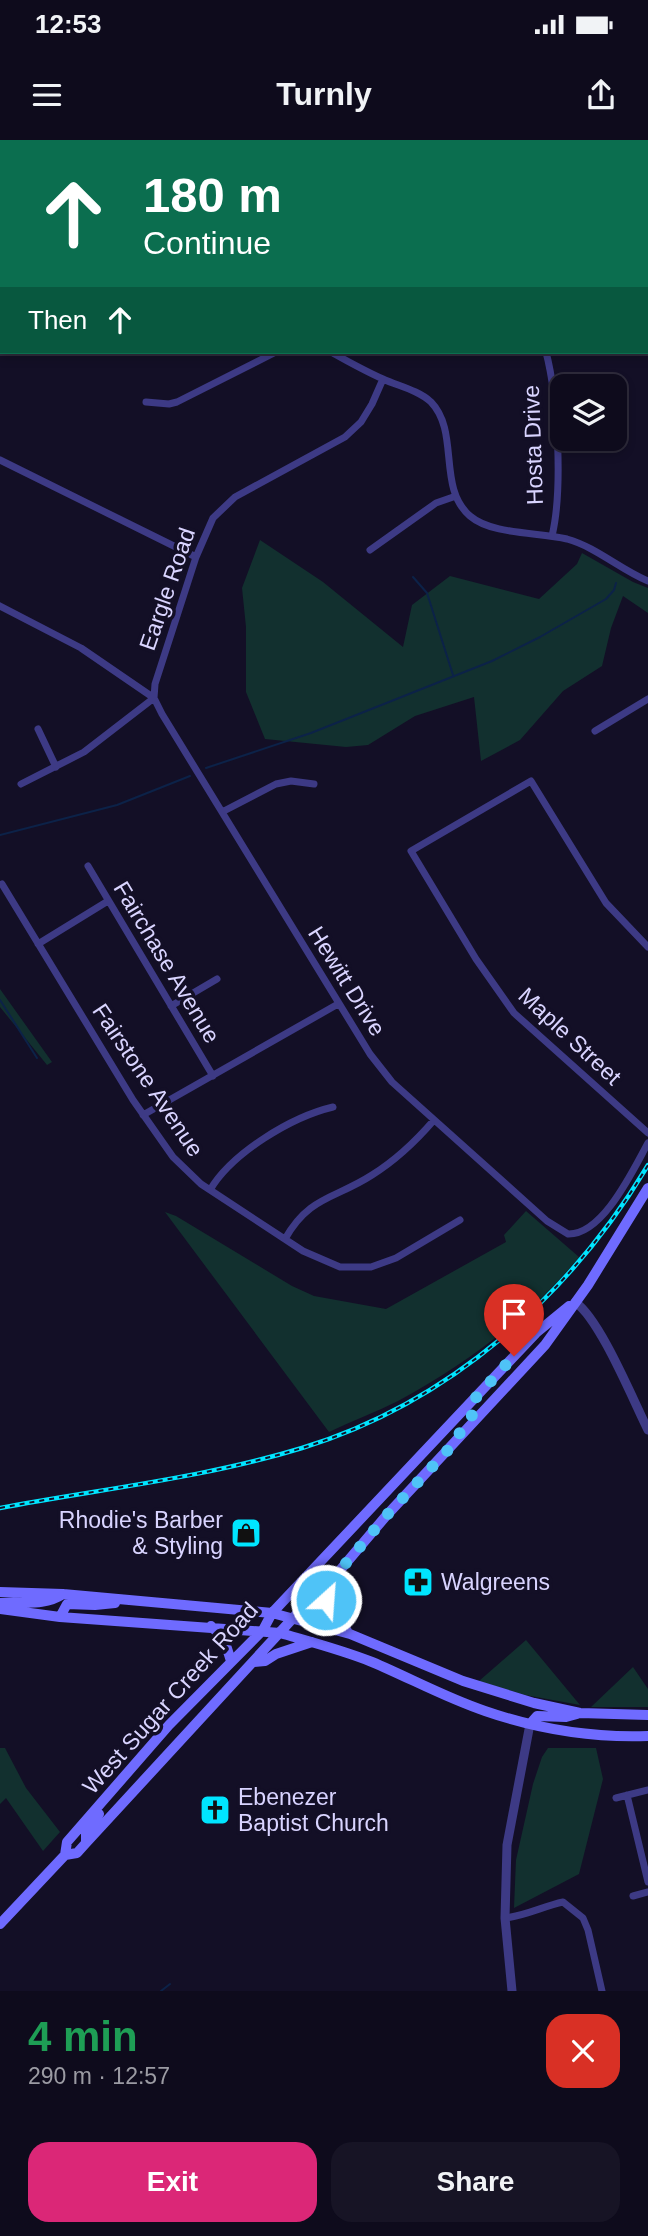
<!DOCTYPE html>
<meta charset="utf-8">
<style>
:root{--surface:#0e0b1c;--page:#171425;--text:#f1f3f6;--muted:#9b9ba3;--line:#2e2b3b;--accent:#db2777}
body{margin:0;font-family:Helvetica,sans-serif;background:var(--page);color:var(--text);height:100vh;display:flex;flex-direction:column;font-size:26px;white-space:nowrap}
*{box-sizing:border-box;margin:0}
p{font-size:23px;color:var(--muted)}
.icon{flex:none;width:38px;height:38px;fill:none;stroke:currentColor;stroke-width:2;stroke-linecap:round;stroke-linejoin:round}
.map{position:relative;height:1851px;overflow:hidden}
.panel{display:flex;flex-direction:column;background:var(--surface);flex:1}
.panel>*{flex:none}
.hud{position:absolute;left:0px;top:0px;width:649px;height:214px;box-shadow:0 4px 10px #0003,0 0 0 2px var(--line);background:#0b6e4f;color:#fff;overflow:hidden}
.tools{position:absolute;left:550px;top:234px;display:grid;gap:14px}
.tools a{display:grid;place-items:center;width:77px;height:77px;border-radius:14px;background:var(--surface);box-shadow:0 4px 10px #0003,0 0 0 2px var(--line);font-size:35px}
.pin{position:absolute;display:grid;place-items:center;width:60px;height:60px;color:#fff;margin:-72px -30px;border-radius:50% 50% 50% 0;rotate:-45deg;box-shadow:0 0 7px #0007}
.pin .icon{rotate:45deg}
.me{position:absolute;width:77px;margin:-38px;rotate:26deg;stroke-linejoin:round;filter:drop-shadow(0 0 5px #0008)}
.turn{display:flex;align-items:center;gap:24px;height:147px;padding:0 28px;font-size:32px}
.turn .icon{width:91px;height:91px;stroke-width:2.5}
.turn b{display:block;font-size:49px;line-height:60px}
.then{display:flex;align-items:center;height:66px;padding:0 28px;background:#0003;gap:14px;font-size:26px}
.round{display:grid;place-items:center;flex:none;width:74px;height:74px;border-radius:21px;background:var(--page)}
.headline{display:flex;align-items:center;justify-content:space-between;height:119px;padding:0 28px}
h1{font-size:42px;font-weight:800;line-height:52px;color:#1e9e55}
.button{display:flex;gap:14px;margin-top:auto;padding:14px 28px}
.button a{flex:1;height:80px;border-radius:21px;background:var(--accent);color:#fff;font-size:28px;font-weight:800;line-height:80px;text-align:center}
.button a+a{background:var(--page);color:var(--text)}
.status{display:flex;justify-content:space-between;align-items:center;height:49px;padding:0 35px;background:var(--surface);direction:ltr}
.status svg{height:19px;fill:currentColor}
header{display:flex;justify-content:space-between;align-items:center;height:91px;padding:0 28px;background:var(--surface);font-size:32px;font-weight:800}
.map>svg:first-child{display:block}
.green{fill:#12302f}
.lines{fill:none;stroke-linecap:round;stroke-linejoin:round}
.stream{stroke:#0c2248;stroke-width:2}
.minor{stroke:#3d3a85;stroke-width:7}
.tertiary{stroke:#3d3a85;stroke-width:9}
.secondary{stroke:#6f6bff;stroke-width:10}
.rail-casing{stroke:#00e5ff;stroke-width:4.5}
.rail{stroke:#130f26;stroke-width:2;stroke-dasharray:5;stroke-linecap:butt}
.route{stroke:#4fc3f7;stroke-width:12;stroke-dasharray:0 21.6}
.labels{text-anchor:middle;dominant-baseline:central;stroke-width:7;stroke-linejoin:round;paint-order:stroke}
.street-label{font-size:23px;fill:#d9d4ff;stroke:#130f26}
.poi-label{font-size:23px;fill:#d9d4ff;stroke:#130f26;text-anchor:start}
</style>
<div class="status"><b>12:53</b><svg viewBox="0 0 49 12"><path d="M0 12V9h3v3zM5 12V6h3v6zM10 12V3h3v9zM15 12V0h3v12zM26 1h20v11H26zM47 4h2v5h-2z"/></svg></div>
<header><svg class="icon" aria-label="menu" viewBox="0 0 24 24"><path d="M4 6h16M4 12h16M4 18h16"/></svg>Turnly<svg class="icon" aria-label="share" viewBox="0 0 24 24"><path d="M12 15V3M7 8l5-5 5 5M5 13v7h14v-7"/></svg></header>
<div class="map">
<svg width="648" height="1851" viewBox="0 0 648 1851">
<rect width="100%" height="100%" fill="#130f26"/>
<path class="green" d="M260,400L323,442L403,507L412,465L450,436L539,459L577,424L582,413L633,442L648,448V473L623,456L611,488L602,526L563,551L520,600L481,621L474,557L415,576L368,605L346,607L265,599L246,552V487L242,448Z
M0,849L52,922L47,925L0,867Z
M526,1071L579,1117C531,1176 465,1225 398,1261C376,1272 352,1281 329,1292L165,1072L176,1076L292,1146L314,1156L386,1169L506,1102L504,1095Z
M526,1500L580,1565L525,1555L479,1541Z
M633,1527L648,1549V1567H591Z
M0,1608H5L26,1648L60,1692L43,1711L6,1658L0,1664Z
M548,1608H596L603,1639L579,1734L514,1768L516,1720L533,1644L542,1617Z"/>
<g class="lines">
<path class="stream" d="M413,437L427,453L453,535
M206,628L311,593L492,521L540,497L606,459L614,450L616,443
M0,695L117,665L190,636
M0,860L37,918
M161,1851L170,1844"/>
<path class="minor" d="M12,2L13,0
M0,23L2,20
M0,31L2,32
M331,212C347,221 365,231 383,239C398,246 418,250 431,262C460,292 437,348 470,376C492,395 539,392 567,399C596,407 621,430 648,441
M546,212C558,258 563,350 552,396
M383,239L372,264L361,282L345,297L235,357L213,378L196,417L155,544L154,558L162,574L370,914L392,942L547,1081L568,1094C603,1095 633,1030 648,1003
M146,262L169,264L177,262L276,212
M0,320L196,417
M370,410L436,363L456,356
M0,466L81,508L154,558
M38,589L56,627
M595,591L648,559
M21,644L84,612L154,558
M222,672L276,644L291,641L314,644
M88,726L213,936
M2,744L133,960L173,1017L201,1044L303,1111L340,1127H371L396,1118L460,1080
M38,804L108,761
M648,807L606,763L531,641L411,711L476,819L514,873L648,993
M171,866L217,839
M143,975L338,864
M210,1050C232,1013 291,977 333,967
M285,1099C309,1056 335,1059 372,1035C396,1020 416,1001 434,980
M627,1655L648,1742
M616,1658L648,1650
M633,1756L648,1752
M505,1778C525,1776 544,1766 563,1762L583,1778L588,1790L602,1851"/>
<path class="tertiary" d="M575,1162C600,1179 633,1260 648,1290
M512,1851L505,1778L507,1705L530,1584"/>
<path class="secondary" d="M491,0L495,2
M648,90V91
M329,1444C322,1465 332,1478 347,1491
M0,1452L63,1454L272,1473L350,1494L463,1541L534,1563L580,1573L648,1575
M0,1463C23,1461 43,1467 63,1454
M0,1469L60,1477L280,1493C311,1502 342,1510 372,1522C410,1538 446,1558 485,1571C537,1589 593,1598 648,1596
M60,1477L67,1464L95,1465L115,1463
M211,1486L224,1499L231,1521
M254,1522L265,1521L276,1514L312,1502
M530,1584L537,1576L566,1577L577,1574
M86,1703V1691L99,1674
M65,1715L67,1702L169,1585L263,1490L272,1473L536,1193L569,1166
M0,1784L65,1715L77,1713L86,1703L306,1464L330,1442L386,1376L545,1205L588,1145L648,1048"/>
<g class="rail-casing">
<path id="rail" d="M0,1368C100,1349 204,1338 302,1308C449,1263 570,1156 648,1025"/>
</g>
<use href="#rail" class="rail"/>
</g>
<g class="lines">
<path class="route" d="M326,1460L330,1442L386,1376L449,1309C455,1296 467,1287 472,1275L469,1265L514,1216"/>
</g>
<defs>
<g id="shop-square" transform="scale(1.575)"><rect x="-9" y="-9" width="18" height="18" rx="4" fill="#00e5ff" stroke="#130f26"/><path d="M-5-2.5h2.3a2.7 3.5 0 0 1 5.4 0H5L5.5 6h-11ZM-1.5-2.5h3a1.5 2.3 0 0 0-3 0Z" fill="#111"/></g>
<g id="pharmacy-square" transform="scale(1.575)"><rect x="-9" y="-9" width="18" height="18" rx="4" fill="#00e5ff" stroke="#130f26"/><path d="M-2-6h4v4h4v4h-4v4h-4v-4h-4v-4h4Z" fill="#111"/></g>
<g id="church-square" transform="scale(1.575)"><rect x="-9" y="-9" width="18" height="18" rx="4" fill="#00e5ff" stroke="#130f26"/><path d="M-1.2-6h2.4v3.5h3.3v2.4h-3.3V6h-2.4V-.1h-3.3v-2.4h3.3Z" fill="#111"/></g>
</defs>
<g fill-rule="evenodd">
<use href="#shop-square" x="246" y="1393"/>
<use href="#pharmacy-square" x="418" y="1442"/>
<use href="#church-square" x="215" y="1670"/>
</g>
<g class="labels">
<g class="street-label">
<text transform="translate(533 305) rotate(-92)">Hosta Drive</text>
<text transform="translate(167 449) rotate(-71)">Eargle Road</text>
<text transform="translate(167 822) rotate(59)">Fairchase Avenue</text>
<text transform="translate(347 841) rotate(58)">Hewitt Drive</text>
<text transform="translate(570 896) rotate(43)">Maple Street</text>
<text transform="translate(148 940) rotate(56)">Fairstone Avenue</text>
<text transform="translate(170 1558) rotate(-48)">West Sugar Creek Road</text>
</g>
<g class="poi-label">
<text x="223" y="1380" text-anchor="end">Rhodie's Barber<tspan x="223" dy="26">&amp; Styling</tspan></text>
<text x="441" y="1442">Walgreens</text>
<text x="238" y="1657">Ebenezer<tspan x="238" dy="26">Baptist Church</tspan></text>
</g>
</g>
</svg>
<div class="tools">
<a><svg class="icon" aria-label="layers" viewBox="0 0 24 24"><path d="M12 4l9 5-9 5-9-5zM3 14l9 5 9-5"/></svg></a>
</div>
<div class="pin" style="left:514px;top:1216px;background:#d93025"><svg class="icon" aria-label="arrive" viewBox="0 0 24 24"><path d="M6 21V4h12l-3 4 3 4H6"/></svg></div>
<svg class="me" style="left:326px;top:1460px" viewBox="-20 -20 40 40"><circle r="17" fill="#4fc3f7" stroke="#fff" stroke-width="3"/><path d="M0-11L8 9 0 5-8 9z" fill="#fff"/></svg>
<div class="hud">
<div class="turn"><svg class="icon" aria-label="ahead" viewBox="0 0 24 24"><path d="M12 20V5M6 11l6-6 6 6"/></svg><div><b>180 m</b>Continue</div></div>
<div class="then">Then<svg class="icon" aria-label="ahead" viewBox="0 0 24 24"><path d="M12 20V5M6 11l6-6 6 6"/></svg></div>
</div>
</div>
<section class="panel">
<div class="headline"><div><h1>4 min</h1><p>290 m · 12:57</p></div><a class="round" style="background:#d93025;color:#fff"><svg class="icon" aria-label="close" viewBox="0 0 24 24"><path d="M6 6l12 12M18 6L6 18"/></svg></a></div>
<div class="button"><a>Exit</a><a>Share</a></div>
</section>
